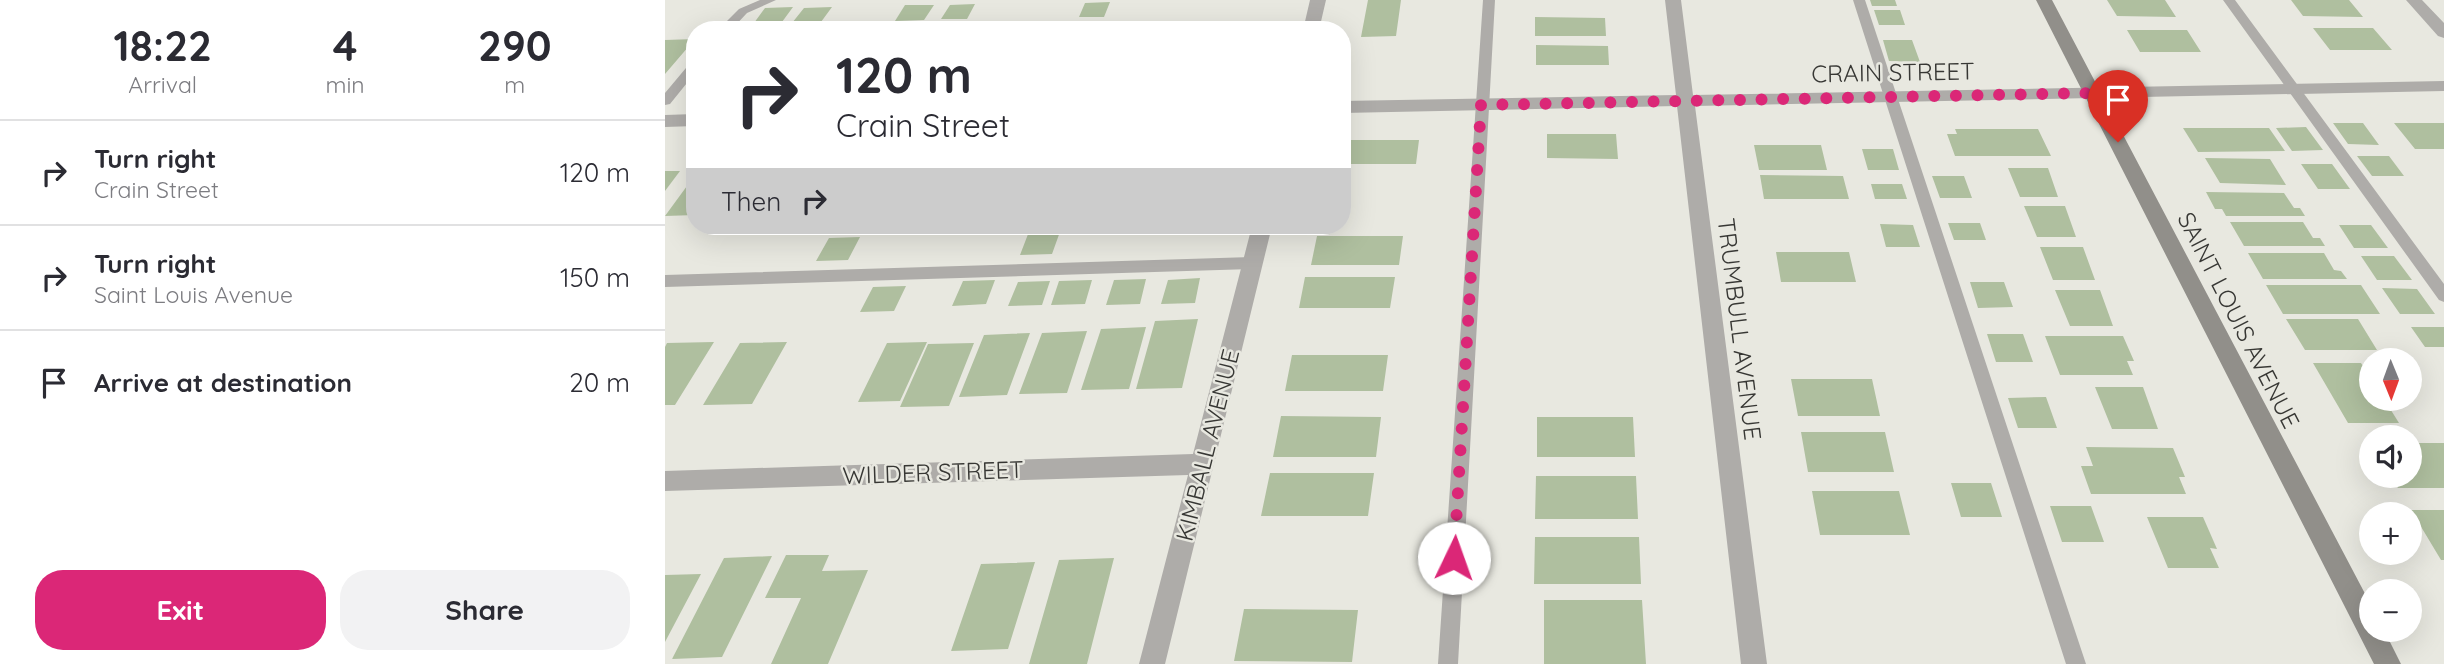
<!DOCTYPE html>
<meta charset="utf-8">
<style>
:root{--surface:#fff;--page:#f2f2f3;--text:#2b2b33;--muted:#7c7c81;--line:#e1e1e2;--accent:#db2777}
body{margin:0;font-family:Quicksand,sans-serif;background:var(--page);color:var(--text);height:100vh;display:flex;flex-direction:column;font-size:26px;white-space:nowrap}
*{box-sizing:border-box;margin:0}
p{font-size:23px;color:var(--muted)}
.icon{flex:none;width:38px;height:38px;fill:none;stroke:currentColor;stroke-width:2;stroke-linecap:round;stroke-linejoin:round}
.map{position:relative;flex:1;overflow:hidden}
.drawer{display:flex;flex-direction:column;background:var(--surface);width:665px}
.drawer>*{flex:none}
.top-card{position:absolute;left:21px;top:21px;width:665px;height:214px;border-radius:28px;box-shadow:0 7px 28px #0002;background:#fff;color:var(--text);overflow:hidden}
.needle{width:46px;rotate:179deg}
.buttons{position:absolute;left:1694px;top:348px;display:grid;gap:14px}
.buttons a{display:grid;place-items:center;width:63px;height:63px;border-radius:50%;background:var(--surface);box-shadow:0 7px 28px #0002;font-size:35px}
.pin{position:absolute;display:grid;place-items:center;width:60px;height:60px;color:#fff;margin:-72px -30px;border-radius:50% 50% 50% 0;rotate:-45deg;box-shadow:0 0 7px #0007}
.pin .icon{rotate:45deg}
.me{position:absolute;width:77px;margin:-38px;rotate:3deg;stroke-linejoin:round;filter:drop-shadow(0 0 5px #0008)}
.turn{display:flex;align-items:center;gap:24px;height:147px;padding:0 35px;font-size:32px}
.turn .icon{width:91px;height:91px;stroke-width:2.5}
.turn b{display:block;font-size:49px;line-height:60px}
.then{display:flex;align-items:center;height:66px;padding:0 35px;background:#0003;gap:14px;font-size:26px}
.eta{display:flex;justify-content:space-evenly;align-items:center;height:119px;text-align:center}
.eta b{font-size:42px;font-weight:700;line-height:49px}
.cta{display:flex;gap:14px;margin-top:auto;padding:14px 35px}
.cta a{flex:1;height:80px;border-radius:28px;background:var(--accent);color:#fff;font-size:28px;font-weight:700;line-height:80px;text-align:center}
.cta a+a{background:var(--page);color:var(--text)}
ul{padding:0;list-style:none}
li{display:flex;align-items:center;gap:21px;height:105px;padding:0 35px;border-top:2px solid var(--line)}
li div{flex:1}
li b{display:block;font-size:26px}
li em{font-style:normal}
main{display:flex;flex:1;min-height:0}
.map>svg:first-child{display:block}
.building{fill:#afbf9f}
.lines{fill:none;stroke-linecap:round;stroke-linejoin:round}
.lane{fill:#aeaca9;fill-rule:evenodd}
.street{fill:#aeaca9;fill-rule:evenodd}
.secondary{fill:#918f8a;fill-rule:evenodd}
.route{stroke:#db2777;stroke-width:12;stroke-dasharray:0 21.6}
.labels{text-anchor:middle;dominant-baseline:central;stroke-width:5;stroke-linejoin:round;paint-order:stroke}
.street-label{font-size:24px;fill:#373734;stroke:#e8e8e0}
</style>
<main>
<section class="drawer">
<div class="eta">
<div><b>18:22</b><p>Arrival</p></div>
<div><b>4</b><p>min</p></div>
<div><b>290</b><p>m</p></div>
</div>
<ul>
<li><svg class="icon" aria-label="right" viewBox="0 0 24 24"><path d="M7 20v-9h11M14 6l5 5-5 5"/></svg><div><b>Turn right</b><p>Crain Street</p></div><em>120 m</em></li>
<li><svg class="icon" aria-label="right" viewBox="0 0 24 24"><path d="M7 20v-9h11M14 6l5 5-5 5"/></svg><div><b>Turn right</b><p>Saint Louis Avenue</p></div><em>150 m</em></li>
<li><svg class="icon" aria-label="arrive" viewBox="0 0 24 24"><path d="M6 21V4h12l-3 4 3 4H6"/></svg><div><b>Arrive at destination</b></div><em>20 m</em></li>
</ul>
<div class="cta"><a>Exit</a><a>Share</a></div>
</section>
<div class="map">
<svg width="1779" height="664" viewBox="0 0 1779 664">
<rect width="100%" height="100%" fill="#e8e8e0"/>
<path class="building" d="M703,0H736L731,36L696,37Z
M1205,0H1230L1232,6H1207Z
M1442,0H1500L1511,17L1452,16Z
M1626,0H1684L1698,17L1638,16Z
M445,2L439,17H414L420,3Z
M310,4L302,19H276L285,5Z
M240,5H269L259,20L230,21Z
M128,7L117,22L89,23L100,8Z
M167,7L156,22L127,23L139,8Z
M1209,10H1235L1240,25H1214Z
M870,17L940,18L941,36H870Z
M574,21H619L617,30H572Z
M511,25L510,30H474L476,26Z
M531,25H566L565,30H529Z
M1648,28H1708L1727,50H1665Z
M1462,30H1522L1536,52H1475Z
M30,39L0,74V40Z
M1218,40H1247L1255,62L1224,61Z
M871,45L943,46L944,65H871Z
M1668,123H1698L1714,145L1683,144Z
M1729,123H1779V149H1750Z
M1641,127L1658,150L1627,151L1611,128Z
M1518,128H1604L1620,151L1533,152Z
M1290,129H1373L1386,156H1290L1282,134H1292Z
M882,134H951L953,159L882,158Z
M677,140H754L751,164H677Z
M1089,145H1156L1162,170H1094Z
M1197,149H1228L1234,170H1203Z
M1692,156H1724L1739,176H1707Z
M1540,158L1605,159L1621,185L1555,183Z
M1636,164H1667L1685,189H1653Z
M1343,168H1383L1393,197H1355Z
M0,171H15L0,191Z
M30,175V215L0,216Z
M1095,175L1178,176L1184,199H1099Z
M1267,176H1299L1307,198H1275Z
M1206,184H1237L1242,199H1210Z
M1541,192L1619,193L1629,208H1635L1640,216H1561L1557,209H1550Z
M1359,206H1400L1411,237H1372Z
M1565,222H1638L1648,238H1655L1660,246H1579Z
M1283,223H1315L1321,240H1289Z
M1215,224L1248,225L1255,247H1221Z
M1674,225H1706L1723,248H1689Z
M365,229H396L387,254L355,255Z
M652,236H738L734,265H646Z
M195,237L183,260L151,261L164,238Z
M1375,247H1418L1430,280H1388Z
M1111,252H1184L1191,282H1116Z
M1583,253H1659L1669,270L1676,271L1682,279H1598Z
M1696,256H1729L1747,280H1712Z
M640,277H730L725,308H634Z
M535,278L530,303L496,304L503,280Z
M481,279L475,304L441,305L449,280Z
M330,280L321,304L287,306L298,281Z
M427,280L420,304L386,305L394,281Z
M385,281L377,305L343,306L353,282Z
M1305,282H1339L1348,307L1313,308Z
M1601,285H1696L1715,314H1618Z
M241,286L229,311L195,312L208,287Z
M1717,288L1752,289L1770,314H1735Z
M1390,290H1435L1448,326H1405Z
M533,319L517,388L471,389L490,321Z
M1621,319H1693L1712,350H1640Z
M481,327L464,389L416,390L436,329Z
M1746,327H1779V347H1760Z
M422,331L402,393L354,394L377,333Z
M365,333L342,395L294,397L319,335Z
M1322,334H1358L1368,362H1331Z
M1380,336H1458L1469,361H1462L1468,375H1395Z
M49,342L10,405H0V347L2,343Z
M122,342L87,404L38,405L75,343Z
M262,342L235,401L193,402L222,343Z
M309,343L284,406L235,407L263,344Z
M627,355H723L718,391H620Z
M1648,363H1696L1706,379V399H1719L1734,423H1683Z
M1126,379H1207L1215,416H1133Z
M1430,387H1478L1493,429H1447Z
M1381,397L1392,428H1353L1343,398Z
M616,416L716,417L711,457H608Z
M872,417H968L970,457H872Z
M1136,432H1220L1229,472H1143Z
M1745,443H1779V488H1733L1726,476H1745Z
M1421,447L1508,448L1520,477H1514L1521,494H1426L1416,466H1428Z
M605,473H709L703,516H596Z
M871,476H971L973,519H870Z
M1286,483H1326L1337,517H1296Z
M1147,491H1234L1245,535H1155Z
M1385,506H1426L1439,542H1397Z
M1746,510H1779V560H1776Z
M1482,517H1538L1552,549L1545,548L1554,568H1503Z
M870,537H974L976,584H869Z
M121,555H164L157,571L203,570L163,664H106L136,598H100Z
M107,556L57,657L7,659L59,558Z
M449,558L422,664H364L394,560Z
M370,562L343,649L286,651L316,564Z
M36,574L0,642V575Z
M879,600H977L981,664H879Z
M579,609L693,610L687,662L569,661Z"/>
<g class="lines">
<path class="lane" d="M95,0H111L82,13L66,30H53L74,9Z
M818,0H830L793,664H773Z
M1188,0H1200L1421,664H1401Z
M1558,0H1570L1779,284V302L1774,300Z
M30,61V73L5,104L0,105V93L26,62Z
M587,257L594,263L587,269L0,287V275Z"/>
<path class="street" d="M645,0H661L654,30H638Z
M1000,0H1016L1028,95L1779,81V91L1030,106L1102,664H1076L1012,106L677,113V101L1011,95Z
M1741,0H1757L1779,23V38L1773,36Z
M30,114V126L0,127V115Z
M587,226H607L500,664H474L523,475L0,491V471L528,454Z"/>
<path class="secondary" d="M1371,0H1387L1706,605V630H1719L1736,664H1709Z"/>
</g>
<g class="lines">
<path class="route" d="M789,558L816,105L1427,93L1453,142"/>
</g>
<g class="labels">
<g class="street-label">
<text transform="translate(1228 72) rotate(-1)">CRAIN STREET</text>
<text transform="translate(1574 320) rotate(63)">SAINT LOUIS AVENUE</text>
<text transform="translate(1075 329) rotate(83)">TRUMBULL AVENUE</text>
<text transform="translate(542 445) rotate(-76)">KIMBALL AVENUE</text>
<text transform="translate(268 472) rotate(-2)">WILDER STREET</text>
</g>
</g>
</svg>
<div class="buttons">
<a><svg class="needle" viewBox="-14 -14 28 28"><path d="M0-13l5 13h-10z" fill="#e53935"/><path d="M0 13l5-13h-10z" fill="#7c7c81"/></svg></a>
<a><svg class="icon" aria-label="sound" viewBox="0 0 24 24"><path d="M4 9h4l5-4v14l-5-4H4zM17 9q2 3 0 6"/></svg></a>
<a>+</a>
<a>−</a>
</div>
<div class="pin" style="left:1453px;top:142px;background:#d93025"><svg class="icon" aria-label="arrive" viewBox="0 0 24 24"><path d="M6 21V4h12l-3 4 3 4H6"/></svg></div>
<svg class="me" style="left:789px;top:558px" viewBox="-20 -20 40 40"><circle r="19" fill="#fff"/><path d="M0-13L10 11 0 6-10 11z" fill="#db2777"/></svg>
<div class="top-card">
<div class="turn"><svg class="icon" aria-label="right" viewBox="0 0 24 24"><path d="M7 20v-9h11M14 6l5 5-5 5"/></svg><div><b>120 m</b>Crain Street</div></div>
<div class="then">Then<svg class="icon" aria-label="right" viewBox="0 0 24 24"><path d="M7 20v-9h11M14 6l5 5-5 5"/></svg></div>
</div>
</div>
</main>
